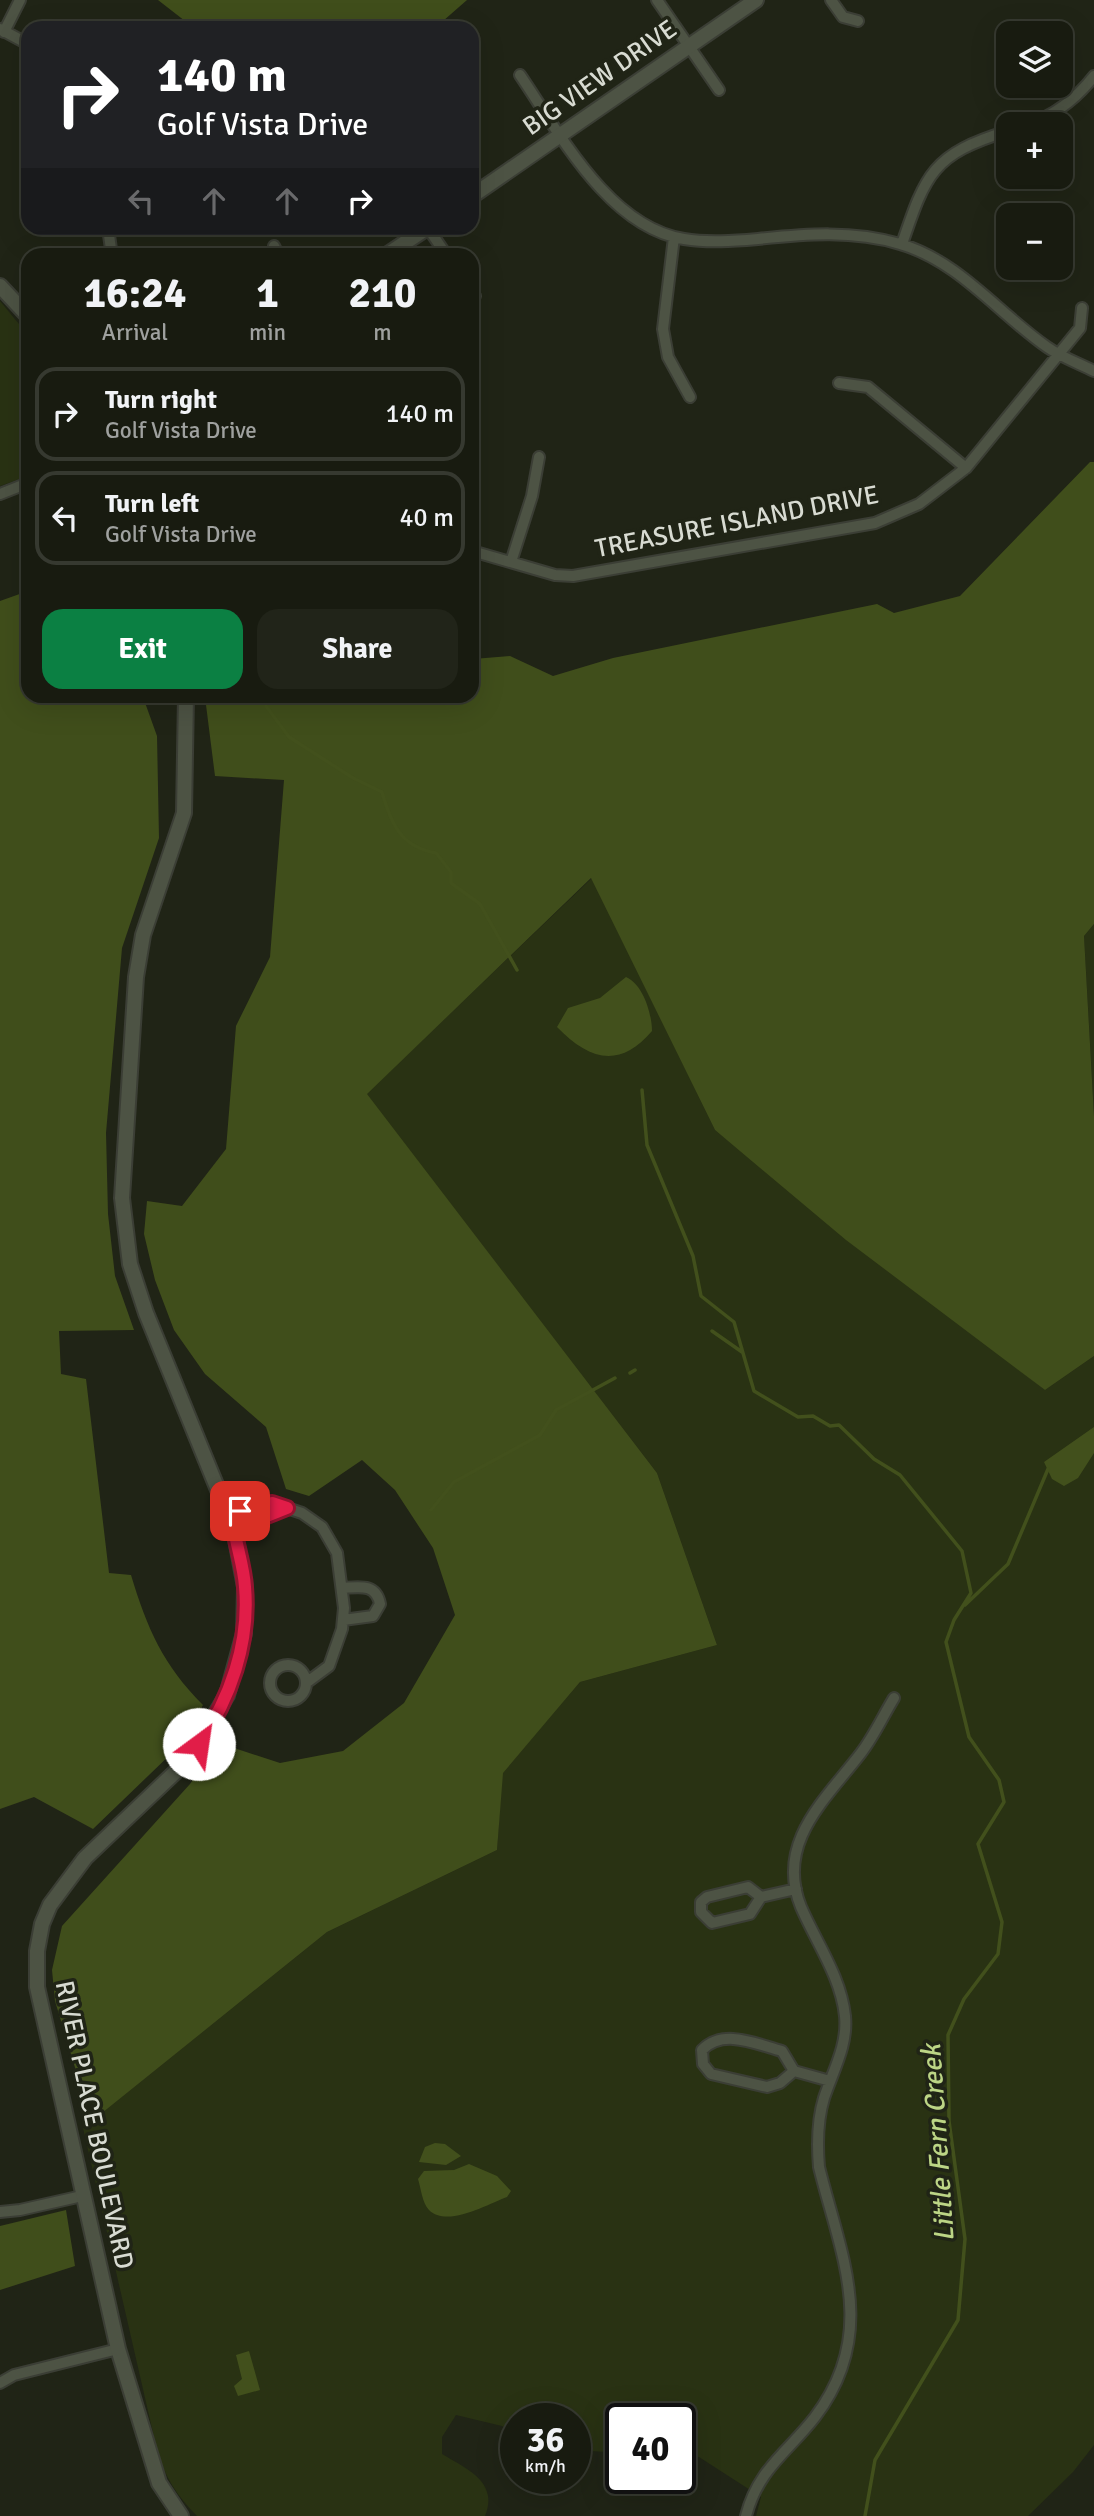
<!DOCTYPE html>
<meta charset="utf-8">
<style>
:root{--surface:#181b10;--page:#212419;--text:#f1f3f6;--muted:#9fa19f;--line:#363930;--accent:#0b8043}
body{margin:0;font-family:Signika,sans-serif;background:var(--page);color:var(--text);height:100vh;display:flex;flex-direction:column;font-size:26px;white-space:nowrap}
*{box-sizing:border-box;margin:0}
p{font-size:23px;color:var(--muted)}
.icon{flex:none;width:38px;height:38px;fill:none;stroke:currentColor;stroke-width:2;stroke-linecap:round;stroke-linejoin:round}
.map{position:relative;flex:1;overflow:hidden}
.panel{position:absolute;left:21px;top:248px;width:458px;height:455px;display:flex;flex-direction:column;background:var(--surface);border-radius:21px;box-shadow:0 7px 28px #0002,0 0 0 2px var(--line)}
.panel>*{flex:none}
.hud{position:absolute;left:21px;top:21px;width:458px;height:214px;border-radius:21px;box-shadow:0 7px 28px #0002,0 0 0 2px var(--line);background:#202124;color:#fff;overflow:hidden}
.controls{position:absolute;left:996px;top:21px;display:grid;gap:14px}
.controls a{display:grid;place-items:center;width:77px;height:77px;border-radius:14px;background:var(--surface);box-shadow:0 7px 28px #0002,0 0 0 2px var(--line);font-size:35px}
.speed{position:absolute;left:500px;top:2403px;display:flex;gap:14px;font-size:35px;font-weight:700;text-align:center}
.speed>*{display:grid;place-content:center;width:91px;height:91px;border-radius:50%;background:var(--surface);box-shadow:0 7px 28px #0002,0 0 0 2px var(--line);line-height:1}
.speed small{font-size:18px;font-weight:400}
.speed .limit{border:4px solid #111;border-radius:10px;background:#fff;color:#111}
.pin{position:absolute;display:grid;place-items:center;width:60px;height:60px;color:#fff;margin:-30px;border-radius:14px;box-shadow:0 4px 10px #0006}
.me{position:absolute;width:77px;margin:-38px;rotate:31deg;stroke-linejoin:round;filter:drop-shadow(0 0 5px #0008)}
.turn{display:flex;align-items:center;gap:24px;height:147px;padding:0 21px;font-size:32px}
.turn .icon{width:91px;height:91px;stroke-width:2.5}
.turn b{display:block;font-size:49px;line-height:60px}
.lanes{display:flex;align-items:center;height:66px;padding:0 21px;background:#0003;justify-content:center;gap:35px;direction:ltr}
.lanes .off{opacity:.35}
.eta{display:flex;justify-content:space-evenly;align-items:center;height:119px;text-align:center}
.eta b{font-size:42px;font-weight:700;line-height:49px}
.action{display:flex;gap:14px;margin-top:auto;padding:14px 21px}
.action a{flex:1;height:80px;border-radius:21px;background:var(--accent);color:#fff;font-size:28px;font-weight:700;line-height:80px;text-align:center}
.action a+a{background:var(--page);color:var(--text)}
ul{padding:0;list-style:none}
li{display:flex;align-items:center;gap:21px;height:94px;margin:0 14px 10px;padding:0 7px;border:4px solid var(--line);border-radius:21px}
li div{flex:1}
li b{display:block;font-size:26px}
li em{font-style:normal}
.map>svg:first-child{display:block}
.green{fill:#293213}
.forest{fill:#404e1b}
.water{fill:#42501c}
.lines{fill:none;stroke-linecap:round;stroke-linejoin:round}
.stream{stroke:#42501c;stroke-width:3.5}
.street-casing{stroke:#3b3e35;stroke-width:14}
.secondary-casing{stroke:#3b3e35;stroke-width:18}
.street{stroke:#4d5344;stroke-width:10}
.secondary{stroke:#4d5344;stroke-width:14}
.route-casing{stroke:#92132f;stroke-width:18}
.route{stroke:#e11d48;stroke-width:12}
.labels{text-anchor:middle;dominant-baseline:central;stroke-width:7;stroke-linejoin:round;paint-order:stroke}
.street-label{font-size:26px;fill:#d8dbd2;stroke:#202416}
.water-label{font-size:28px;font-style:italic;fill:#bcd585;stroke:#202416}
</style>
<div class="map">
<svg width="1094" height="2516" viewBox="0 0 1094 2516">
<rect width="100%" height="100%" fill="#202416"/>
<path class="green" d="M0,301L28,335V476L0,486Z
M592,878L715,1130L1045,1390L1094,1356V2445L1073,2472L1028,2516H756L761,2497L699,2457L681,2456V2418H621V2453L576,2450V2418H516V2434L502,2426L456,2415L442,2437V2454C467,2469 499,2482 485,2516H197C177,2496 165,2477 157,2450L83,2128L327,1932L497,1850L502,1773L580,1682L717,1645L657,1473L366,1094Z
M1094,924V1116L1084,936Z"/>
<path class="forest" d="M158,0H467L435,28H194Z
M1090,462H1094V924L1084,936L1094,1116V1356L1045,1390L846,1240L715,1130L591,878L367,1094L657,1473L717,1645L580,1682L503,1773L497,1850L327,1932L102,2113L83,2094L55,2001L52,1970L62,1926L190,1784L219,1743L280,1763L343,1751L404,1703L455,1615L433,1548L395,1490L362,1460L309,1496L286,1489L266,1427L205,1374L174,1330L155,1280L144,1234L147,1201L182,1206L226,1149L236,1026L270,957L284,780L215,776L205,697L472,696L473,659L510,656L553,676L613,658L877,604L894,613L960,596Z
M28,591V696L143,697L157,736L159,838L122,948L106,1133L108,1214L115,1276L134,1330L59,1331L61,1374L86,1379L109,1573L131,1575C147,1628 163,1665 203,1705L176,1749L93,1829L34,1797L0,1809V601Z
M66,2210L75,2266L0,2290V2226Z"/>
<path class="water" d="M626,977C643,984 652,1014 652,1031C619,1070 588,1059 557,1027L568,1008L600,998Z
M1094,1427V1453L1078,1478L1064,1486L1052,1479L1044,1462Z
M435,2143L445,2144L461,2156L446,2165L419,2162L425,2147Z
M469,2164L497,2176L511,2191L507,2197C488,2204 447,2228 429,2210C422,2203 421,2188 418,2179L424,2171L454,2170Z
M249,2351L260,2390L238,2396L234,2386L242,2379L236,2355Z"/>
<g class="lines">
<path class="stream" d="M266,706L289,737L353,778L382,792C391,824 401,847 436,853L451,872V883L480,904L517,970
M642,1090L647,1145L693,1256L701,1296L734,1322L754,1391L798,1417L813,1416L830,1426L839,1425L874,1459L900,1475L962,1551L971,1593L954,1620L946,1642L969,1737L999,1780L1004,1802L978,1844L1002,1922L998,1954L964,1999L948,2035L949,2121L965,2239L958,2320L875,2460L865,2516
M712,1331L742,1352
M630,1373L635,1370
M431,1510L454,1482L540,1435L556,1410L615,1378
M965,1605L1008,1564L1048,1469"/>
<g class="street-casing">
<path id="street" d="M657,0L719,90
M831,0L843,17L858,21
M0,29L28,44
M4,32L20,0
M520,75C559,132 608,227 684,239C708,243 734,241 758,239C806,234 853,230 900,244C959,261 998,313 1047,347C1061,357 1078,363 1094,371
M1028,124C1056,115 1076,99 1094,76
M108,228L112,256
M428,228L447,256
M674,237L663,329L668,357L690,397
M902,244C926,173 933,154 1008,131
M274,246L279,256
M472,292L475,296
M839,383L868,387L966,468
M0,494L28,483
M472,551L555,575L573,576L875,523L919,504L966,468L1080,328L1082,308
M511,562L532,496L539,457
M228,1515L272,1503L302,1513L322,1527L337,1553L344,1608L342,1629L329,1666L306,1683
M234,1529L287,1508
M343,1588C359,1587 376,1583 380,1604L373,1616L343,1620
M270 1683a18 18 0 1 1 36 0a18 18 0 1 1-36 0Z
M761,1897L748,1887L707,1897L701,1902V1912L712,1923L750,1914L761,1897L796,1889
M794,2071L780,2083L767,2087L711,2074L703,2064L702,2050C723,2028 756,2044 782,2051L794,2071L830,2081
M0,2212L20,2210L82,2196
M0,2383L14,2375L118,2349
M746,2516C758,2469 788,2452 815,2417C879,2333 841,2256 819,2167C817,2143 817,2121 824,2098C833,2071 848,2045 845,2016C841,1977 816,1942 801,1907C775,1843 825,1800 861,1753C874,1736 883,1716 894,1698"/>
</g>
<g class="secondary-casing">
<path id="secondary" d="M472,196L756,0
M385,256L427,228
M0,286L28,316
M181,2516L159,2483L118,2349L37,1987V1951L42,1924L50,1905L85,1858L188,1760L227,1695L244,1633L245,1587L234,1529L146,1313L130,1264L122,1198L136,977L143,935L184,813L186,696"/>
</g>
<use href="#street" class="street"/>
<use href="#secondary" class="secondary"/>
</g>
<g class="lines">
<g class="route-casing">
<path id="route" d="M199,1744C230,1699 250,1643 245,1587C244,1568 237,1548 234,1529L287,1508L272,1503L240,1511"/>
</g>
<use href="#route" class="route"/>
</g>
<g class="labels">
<g class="street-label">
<text transform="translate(600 78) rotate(-35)">BIG VIEW DRIVE</text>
<text transform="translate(737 522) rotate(-11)">TREASURE ISLAND DRIVE</text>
<text transform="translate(94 2125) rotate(78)">RIVER PLACE BOULEVARD</text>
</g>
<g class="water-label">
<text transform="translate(938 2143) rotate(-94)">Little Fern Creek</text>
</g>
</g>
</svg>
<div class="controls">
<a><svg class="icon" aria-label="layers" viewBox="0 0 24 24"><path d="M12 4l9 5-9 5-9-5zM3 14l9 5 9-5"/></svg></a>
<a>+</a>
<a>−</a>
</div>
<div class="speed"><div>36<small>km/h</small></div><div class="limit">40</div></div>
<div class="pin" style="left:240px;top:1511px;background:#d93025"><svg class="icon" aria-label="arrive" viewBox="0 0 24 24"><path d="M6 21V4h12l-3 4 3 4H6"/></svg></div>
<svg class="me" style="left:199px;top:1744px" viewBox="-20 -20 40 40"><circle r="19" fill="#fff"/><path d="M0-13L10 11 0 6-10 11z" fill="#e11d48"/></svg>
<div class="hud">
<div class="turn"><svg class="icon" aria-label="right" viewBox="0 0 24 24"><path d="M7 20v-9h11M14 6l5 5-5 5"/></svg><div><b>140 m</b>Golf Vista Drive</div></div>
<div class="lanes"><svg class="icon off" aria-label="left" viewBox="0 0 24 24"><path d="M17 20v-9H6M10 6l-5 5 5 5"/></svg><svg class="icon off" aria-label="ahead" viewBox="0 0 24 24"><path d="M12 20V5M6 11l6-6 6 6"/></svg><svg class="icon off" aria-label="ahead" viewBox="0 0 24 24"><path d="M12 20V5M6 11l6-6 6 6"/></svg><svg class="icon" aria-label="right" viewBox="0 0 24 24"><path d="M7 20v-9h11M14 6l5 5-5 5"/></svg></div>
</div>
<section class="panel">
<div class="eta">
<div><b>16:24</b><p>Arrival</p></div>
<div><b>1</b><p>min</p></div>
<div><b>210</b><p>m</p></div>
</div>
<ul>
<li><svg class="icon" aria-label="right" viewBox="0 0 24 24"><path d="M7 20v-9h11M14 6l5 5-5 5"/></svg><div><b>Turn right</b><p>Golf Vista Drive</p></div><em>140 m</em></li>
<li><svg class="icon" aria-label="left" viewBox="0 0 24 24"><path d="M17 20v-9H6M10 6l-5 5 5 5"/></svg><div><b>Turn left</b><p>Golf Vista Drive</p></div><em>40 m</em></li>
</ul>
<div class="action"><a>Exit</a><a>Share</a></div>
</section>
</div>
